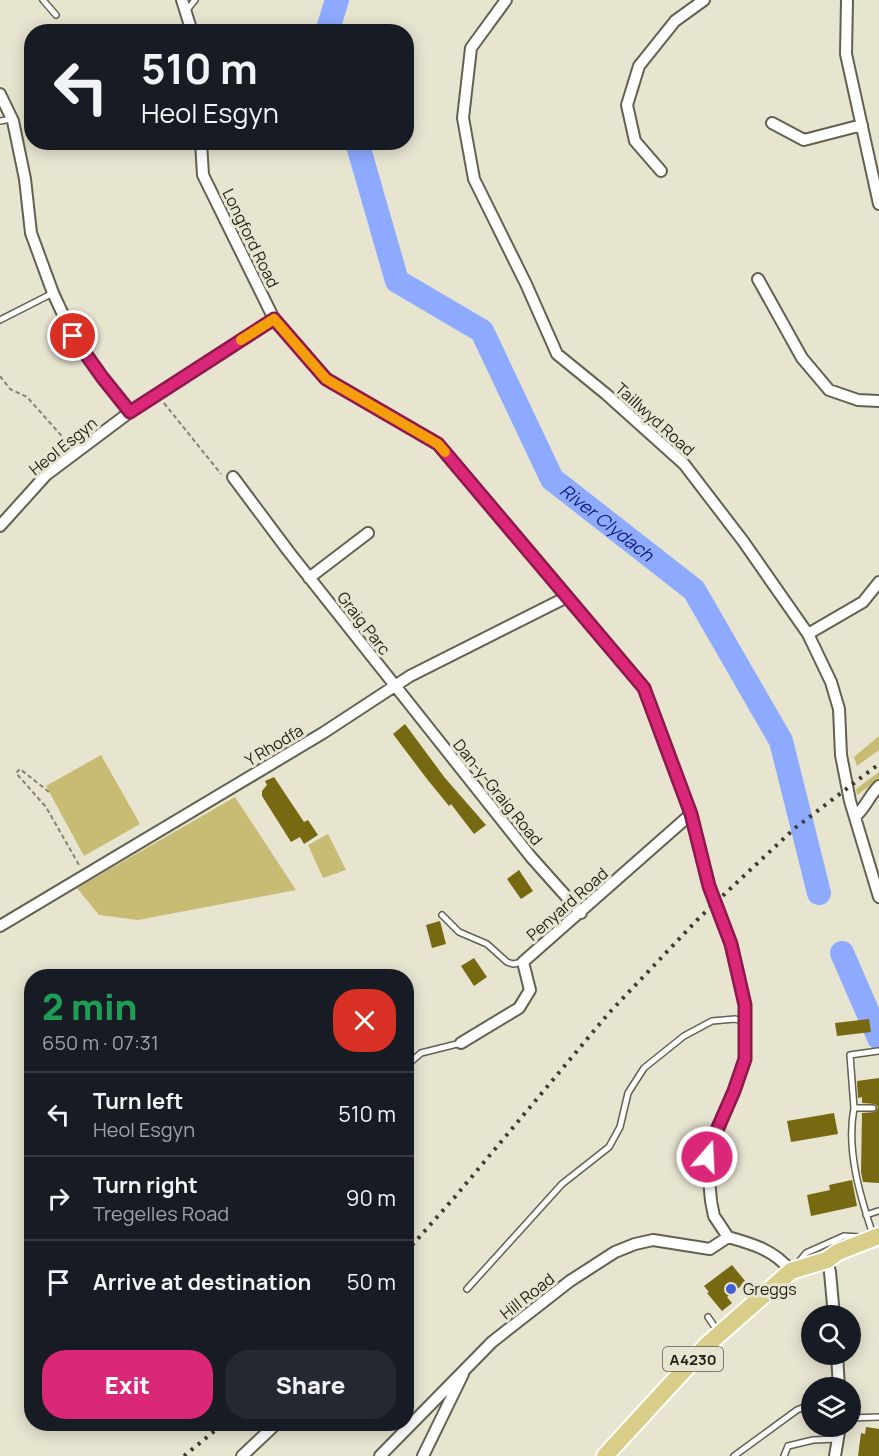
<!DOCTYPE html>
<meta charset="utf-8">
<style>
:root{--surface:#171b24;--page:#242831;--text:#f1f3f6;--muted:#9ea1a6;--line:#363941;--accent:#db2777}
body{margin:0;font-family:Manrope,sans-serif;background:var(--page);color:var(--text);height:100vh;display:flex;flex-direction:column;font-size:22px;white-space:nowrap}
*{box-sizing:border-box;margin:0}
p{font-size:20px;color:var(--muted)}
.icon{flex:none;width:33px;height:33px;fill:none;stroke:currentColor;stroke-width:2;stroke-linecap:round;stroke-linejoin:round}
.map{position:relative;flex:1;overflow:hidden}
.drawer{position:absolute;left:24px;top:969px;width:390px;height:462px;display:flex;flex-direction:column;background:var(--surface);border-radius:24px;box-shadow:0 3px 15px #0003}
.drawer>*{flex:none}
.banner{position:absolute;left:24px;top:24px;width:390px;height:126px;border-radius:24px;box-shadow:0 3px 15px #0003;background:#171b24;color:var(--text);overflow:hidden}
.tools{position:absolute;left:801px;top:1305px;display:grid;gap:12px}
.tools a{display:grid;place-items:center;width:60px;height:60px;border-radius:50%;background:var(--surface);box-shadow:0 3px 15px #0003;font-size:30px}
.pin{position:absolute;display:grid;place-items:center;width:51px;height:51px;color:#fff;margin:-26px;border:3px solid #fff;border-radius:50%;box-shadow:0 2px 6px #0007}
.me{position:absolute;width:66px;margin:-33px;rotate:19deg;stroke-linejoin:round;filter:drop-shadow(0 0 4px #0008)}
.turn{display:flex;align-items:center;gap:21px;height:126px;padding:0 18px;font-size:27px}
.turn .icon{width:78px;height:78px;stroke-width:2.5}
.turn b{display:block;font-size:42px;line-height:51px}
.round{display:grid;place-items:center;flex:none;width:63px;height:63px;border-radius:24px;background:var(--page)}
.head{display:flex;align-items:center;justify-content:space-between;height:102px;padding:0 18px}
h1{font-size:36px;font-weight:800;line-height:45px;color:#1e9e55}
.primary-button{display:flex;gap:12px;margin-top:auto;padding:12px 18px}
.primary-button a{flex:1;height:69px;border-radius:24px;background:var(--accent);color:#fff;font-size:24px;font-weight:800;line-height:69px;text-align:center}
.primary-button a+a{background:var(--page);color:var(--text)}
ul{padding:0;list-style:none}
li{display:flex;align-items:center;gap:18px;height:84px;padding:0 18px;border-top:2px solid var(--line)}
li div{flex:1}
li b{display:block;font-size:22px}
li em{font-style:normal}
.map>svg:first-child{display:block}
.green{fill:#c8bc75}
.lines{fill:none;stroke-linecap:round;stroke-linejoin:round}
.river{stroke:#8daaff;stroke-width:24}
.building{fill:#766911}
.lane-casing{stroke:#63614f;stroke-width:8}
.street-casing{stroke:#63614f;stroke-width:14}
.primary-casing{stroke:#fff;stroke-width:20}
.path{stroke:#858375;stroke-width:2;stroke-dasharray:4.5 3;stroke-linecap:butt}
.lane{stroke:#fff;stroke-width:5}
.street{stroke:#fff;stroke-width:10}
.primary{stroke:#d9ce89;stroke-width:16}
.rail{stroke:#3e3d33;stroke-width:4;stroke-dasharray:3 6;stroke-linecap:butt}
.route-casing{stroke:#8e194d;stroke-width:15}
.route{stroke:#db2777;stroke-width:10}
.slow{stroke:#f59e0b;stroke-width:10}
.poi-dot{fill:#4260d3;stroke:#e7e4d0;stroke-width:2}
.labels{text-anchor:middle;dominant-baseline:central;stroke-width:6;stroke-linejoin:round;paint-order:stroke}
.shield{fill:#e7e4d0;stroke:#5c5a4e;stroke-width:1.5}
.shield-label{font-size:15px;font-weight:bold;fill:#201f17}
.street-label{font-size:16px;fill:#201f17;stroke:#e7e4d0}
.poi-label{font-size:16px;fill:#201f17;stroke:#e7e4d0;text-anchor:start}
.water-label{font-size:18px;font-style:italic;fill:#14207f;stroke:#e7e4d0}
</style>
<div class="map">
<svg width="879" height="1456" viewBox="0 0 879 1456">
<rect width="100%" height="100%" fill="#e7e4d0"/>
<path class="green" d="M879,736V750L857,766L854,757Z
M101,755L140,824L84,856L46,786Z
M879,772V779L857,795L856,789Z
M235,797L296,890L138,920L99,915L77,888Z
M328,834L346,870L323,878L308,845Z"/>
<g class="lines">
<g class="river">
<path d="M327,32L337,0"/>
<path id="s1" d="M357,142L397,281L482,331L552,479L694,590L781,741L819,893"/>
<path d="M842,953L879,1038"/>
</g>
</g>
<path class="building" d="M405,724L445,778L486,825L474,834L451,804L449,806L427,779L393,734Z
M274,777L304,822L308,820L318,835L304,844L300,837L291,842L262,796V791L267,785L265,781Z
M519,870L533,891L521,899L507,879Z
M440,921L446,944L432,948L426,925Z
M474,958L487,977L474,986L461,966Z
M869,1019L871,1032L837,1036L835,1023Z
M879,1078V1183L863,1182L861,1172L862,1113L875,1112L878,1107L875,1104L862,1103V1097L858,1098L857,1081Z
M834,1113L838,1134L791,1142L787,1121Z
M852,1180L857,1206L811,1216L807,1195L830,1190L829,1185Z
M732,1265L746,1282L727,1297L732,1303L722,1311L707,1293L709,1292L704,1286Z
M866,1427L879,1429V1456H858L861,1433L865,1434Z"/>
<g class="lines">
<g class="lane-casing">
<path id="lane" d="M43,0L56,15
M187,10L195,0
M0,121L12,119
M0,320L53,293
M442,915L459,932L487,944L507,962L513,964L523,962
M406,1066L421,1053L461,1043
M854,1108L850,1055L878,1051
M873,1108H854C846,1150 860,1196 873,1235
M866,1215L878,1211
M797,1264L806,1253L844,1236L860,1237
M467,1289L562,1184L609,1147L620,1127L628,1093L644,1068L684,1036L712,1021L735,1019L745,1022
M708,1317L719,1333
M850,1418L879,1417
M734,1456L797,1410L812,1404
M784,1456L788,1446L813,1440L837,1439"/>
</g>
<g class="street-casing">
<path id="street" d="M182,0L192,32
M506,0L471,48L463,118L474,179L526,284L557,354L606,394L684,464L743,541L808,634L831,682L839,709L841,755L850,801L879,897
M847,0L846,54L879,204
M0,94L13,121L25,179L31,233L53,293L73,336L102,377L130,412
M772,123L804,140L862,125
M201,142L203,175L274,319L326,379L438,444L644,688L691,814L709,886L731,944L745,1005V1059L734,1091L710,1144L707,1157L711,1201L714,1216L728,1237C753,1244 774,1250 791,1271
M661,171L635,141L627,105L639,66L675,21L704,0
M758,279L802,358L829,390L858,400L879,401
M233,477L289,552L531,857L581,913
M0,526L46,475L130,412L274,319
M309,578L368,533
M808,634L863,602L879,582
M855,817C866,807 869,796 879,786
M0,926L323,733L410,676L567,597
M461,1043L519,1008L530,990L523,962L691,814
M827,1260L830,1272L834,1316
M837,1354L839,1388
M242,1456L276,1424
M380,1456L492,1342L570,1281L615,1252L635,1244L653,1240L710,1249L728,1237
M423,1456L463,1374
M835,1456L840,1426"/>
</g>
<g class="primary-casing">
<path id="primary" d="M605,1456L707,1345L791,1271L827,1260L838,1252L879,1236"/>
</g>
<path class="path" d="M0,376L10,389L27,397L68,443
M164,403L221,474
M49,792L20,769L16,773L46,807L79,865"/>
<use href="#lane" class="lane"/>
<use href="#street" class="street"/>
<use href="#primary" class="primary"/>
<path class="rail" d="M406,1252L454,1198L608,1014L699,918L795,828L879,764
M184,1456L223,1424"/>
</g>
<g class="lines">
<g class="route-casing">
<path id="route" d="M73,336L102,377L130,412L274,319L326,379L438,444L644,688L691,814L709,886L731,944L745,1005V1059L734,1091L711,1144L707,1157"/>
</g>
<use href="#route" class="route"/>
<path class="slow" d="M241,340L274,319L326,379L438,444L445,452"/>
</g>
<circle class="poi-dot" cx="731" cy="1289" r="6"/>
<g class="labels">
<rect class="shield" x="663" y="1347" width="60" height="24" rx="4.5"/>
<g class="shield-label">
<text x="693" y="1359">A4230</text>
</g>
<g class="street-label">
<text transform="translate(251 238) rotate(64)">Longford Road</text>
<text transform="translate(655 419) rotate(42)">Taillwyd Road</text>
<text transform="translate(63 446) rotate(-39)">Heol Esgyn</text>
<text transform="translate(364 623) rotate(52)">Graig Parc</text>
<text transform="translate(274 745) rotate(-31)">Y Rhodfa</text>
<text transform="translate(498 792) rotate(51)">Dan-y-Graig Road</text>
<text transform="translate(567 904) rotate(-41)">Penyard Road</text>
<text transform="translate(527 1296) rotate(-38)">Hill Road</text>
</g>
<g class="poi-label">
<text x="743" y="1289">Greggs</text>
</g>
<g class="water-label">
<text stroke="none"><textPath href="#s1" startOffset="477">River Clydach</textPath></text>
</g>
</g>
</svg>
<div class="tools">
<a><svg class="icon" aria-label="search" viewBox="0 0 24 24"><circle cx="10" cy="10" r="6"/><path d="M15 15l6 6"/></svg></a>
<a><svg class="icon" aria-label="layers" viewBox="0 0 24 24"><path d="M12 4l9 5-9 5-9-5zM3 14l9 5 9-5"/></svg></a>
</div>
<div class="pin" style="left:73px;top:336px;background:#d93025"><svg class="icon" aria-label="arrive" viewBox="0 0 24 24"><path d="M6 21V4h12l-3 4 3 4H6"/></svg></div>
<svg class="me" style="left:707px;top:1157px" viewBox="-20 -20 40 40"><circle r="17" fill="#db2777" stroke="#fff" stroke-width="3"/><path d="M0-11L8 9 0 5-8 9z" fill="#fff"/></svg>
<div class="banner">
<div class="turn"><svg class="icon" aria-label="left" viewBox="0 0 24 24"><path d="M17 20v-9H6M10 6l-5 5 5 5"/></svg><div><b>510 m</b>Heol Esgyn</div></div>
</div>
<section class="drawer">
<div class="head"><div><h1>2 min</h1><p>650 m · 07:31</p></div><a class="round" style="background:#d93025;color:#fff"><svg class="icon" aria-label="close" viewBox="0 0 24 24"><path d="M6 6l12 12M18 6L6 18"/></svg></a></div>
<ul>
<li><svg class="icon" aria-label="left" viewBox="0 0 24 24"><path d="M17 20v-9H6M10 6l-5 5 5 5"/></svg><div><b>Turn left</b><p>Heol Esgyn</p></div><em>510 m</em></li>
<li><svg class="icon" aria-label="right" viewBox="0 0 24 24"><path d="M7 20v-9h11M14 6l5 5-5 5"/></svg><div><b>Turn right</b><p>Tregelles Road</p></div><em>90 m</em></li>
<li><svg class="icon" aria-label="arrive" viewBox="0 0 24 24"><path d="M6 21V4h12l-3 4 3 4H6"/></svg><div><b>Arrive at destination</b></div><em>50 m</em></li>
</ul>
<div class="primary-button"><a>Exit</a><a>Share</a></div>
</section>
</div>
